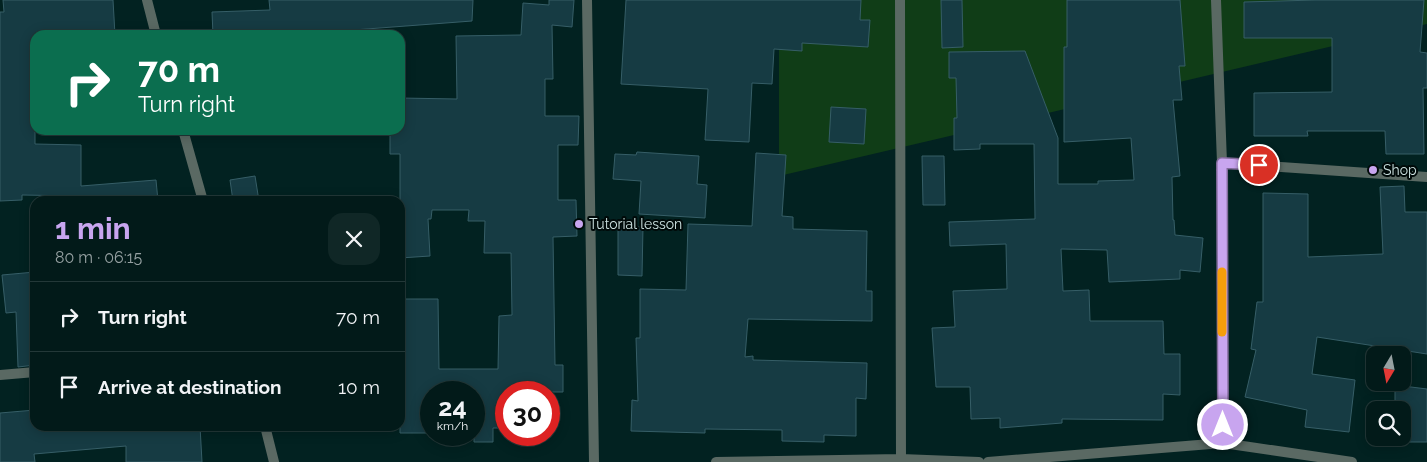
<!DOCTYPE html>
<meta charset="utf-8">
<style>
:root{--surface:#021a19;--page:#102726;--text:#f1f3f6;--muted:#96a1a2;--line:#233838;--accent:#c8a5ef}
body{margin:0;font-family:Raleway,sans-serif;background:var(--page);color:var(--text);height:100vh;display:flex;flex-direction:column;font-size:19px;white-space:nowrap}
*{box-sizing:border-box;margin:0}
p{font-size:16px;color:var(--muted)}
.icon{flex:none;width:28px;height:28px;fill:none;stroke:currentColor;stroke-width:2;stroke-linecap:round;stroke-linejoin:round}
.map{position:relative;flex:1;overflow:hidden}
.panel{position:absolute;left:30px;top:196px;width:375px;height:235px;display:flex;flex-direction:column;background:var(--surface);border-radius:15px;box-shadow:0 2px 12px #0003,0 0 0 1px var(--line)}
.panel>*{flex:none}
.guide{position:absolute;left:30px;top:30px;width:375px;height:105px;border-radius:15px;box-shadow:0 2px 12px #0003,0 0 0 1px var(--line);background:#0b6e4f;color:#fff;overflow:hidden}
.needle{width:32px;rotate:190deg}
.fabs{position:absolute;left:1366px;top:346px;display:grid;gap:10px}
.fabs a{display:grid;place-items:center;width:45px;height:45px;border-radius:10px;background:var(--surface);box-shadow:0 2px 12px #0003,0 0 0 1px var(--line);font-size:25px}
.speed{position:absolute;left:420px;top:381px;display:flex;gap:10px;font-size:25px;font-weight:700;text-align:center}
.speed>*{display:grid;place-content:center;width:65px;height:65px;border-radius:50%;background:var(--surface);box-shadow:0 2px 12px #0003,0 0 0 1px var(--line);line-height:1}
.speed small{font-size:12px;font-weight:400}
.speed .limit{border:8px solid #d22;background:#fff;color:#111}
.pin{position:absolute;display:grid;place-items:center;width:42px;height:42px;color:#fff;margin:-21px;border:2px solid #fff;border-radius:50%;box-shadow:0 1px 5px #0007}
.me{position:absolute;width:55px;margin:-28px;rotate:0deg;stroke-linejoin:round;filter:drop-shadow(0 0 4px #0008)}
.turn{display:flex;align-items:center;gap:18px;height:105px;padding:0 25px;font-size:22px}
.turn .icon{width:65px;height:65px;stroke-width:2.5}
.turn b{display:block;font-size:35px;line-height:42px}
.round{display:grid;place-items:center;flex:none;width:52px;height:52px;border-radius:15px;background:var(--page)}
.summary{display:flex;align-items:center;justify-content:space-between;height:85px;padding:0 25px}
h1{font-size:30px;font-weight:700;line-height:38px;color:var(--accent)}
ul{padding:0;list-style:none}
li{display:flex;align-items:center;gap:15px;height:70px;padding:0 25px;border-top:1px solid var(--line)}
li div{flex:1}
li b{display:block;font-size:19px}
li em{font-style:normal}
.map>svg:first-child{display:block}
.green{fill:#103d17}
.building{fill:#163b43;stroke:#365e67}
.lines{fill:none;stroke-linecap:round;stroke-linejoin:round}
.minor{stroke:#5a6963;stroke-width:10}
.route-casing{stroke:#826b9b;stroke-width:12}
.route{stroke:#c8a5ef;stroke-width:9}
.slow{stroke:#f59e0b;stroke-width:9}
.poi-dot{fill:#c8a5ef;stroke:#000a09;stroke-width:2}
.labels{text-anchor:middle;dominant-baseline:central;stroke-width:4;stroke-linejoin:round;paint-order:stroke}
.poi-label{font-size:14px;fill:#cbe1e0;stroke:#000a09;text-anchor:start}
</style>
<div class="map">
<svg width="1427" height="462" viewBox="0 0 1427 462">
<rect width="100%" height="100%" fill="#022221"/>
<path class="green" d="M779,0H1427V24L779,176Z"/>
<path class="building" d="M3,0H113L115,35H35V144L81,145V186L156,180L158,201H79L78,196L22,195V200L0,201V12H4Z
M269,0H473L472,21L340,31V35H213L212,12L270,10Z
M549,0H574L572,27L552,25L553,79H545V116H579L578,145H558V200H576L577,236L553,237L555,365H563V392H506V428H493V442H474V392H431V433H400V299H438L439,369H498L499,316L512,315L511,253H484L485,221H468L469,210H432L431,219H428L430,256L400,258V154H390V130H400V98L457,99L456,36L521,35L523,3L549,5Z
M626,0H861L860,20H870L868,47L802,43V51L774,49L772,84L752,83L749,142L705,140L708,89L621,84Z
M941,0H962L963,47L942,48Z
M1067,0H1180L1185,66H1179L1182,100H1173L1180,176L1172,177L1173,220H1174L1175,235L1203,238L1200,272L1180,270V279L1109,282L1107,250L1061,249L1063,291L1089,290L1090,321H1163L1164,354H1180V395L1163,394V420L1062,419V423L1000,428V418L971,419L970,387H936L932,328L955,327L953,291L1007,289L1006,244L950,246L949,222L1035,219L1034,144H980V149L954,150V118H957L956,78H949V52L1025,51L1058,138V184H1098V181L1134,180L1131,138L1064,142V47H1067Z
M1316,0H1424L1420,52L1427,53V88H1423L1424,154H1386L1385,131H1307L1308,136H1254V93L1332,92V38H1244V2Z
M831,107L866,109L864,144L829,142Z
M637,152L699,156L697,184L707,185L705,218L639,214L641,181L613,179L615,154L636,155Z
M756,153L786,155L782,216L793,217V229L867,231L866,291H872V321L748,319L745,357L753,356V360L867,363L866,399L856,398V436L824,435V442L782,441V430L705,429V433L631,431L632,400L638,401L636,338H640V289L686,290L688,224L752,226Z
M922,156H944L945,205H923Z
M255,176L259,201H233L230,180Z
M1404,186L1405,212H1427V354L1317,337L1312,374L1355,380L1349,432L1305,427L1307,410L1245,397L1256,350L1251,349L1257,302H1263V193L1308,194V257L1383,254L1380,187Z
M618,226L643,227L642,276L618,275Z
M35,272V365L18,367L16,312L6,313L2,275Z
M1395,385L1427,389V442H1395V438H1402V410H1395Z
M35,410V426H200L202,462H126V446L34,454L35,462H0V413Z"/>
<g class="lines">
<path class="minor" d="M147,0L156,35
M587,0L594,462
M900,0L901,459
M1216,0L1222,163L1223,443
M183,130L203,201
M1222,163L1427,177
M0,375L35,372
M265,426L274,462
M716,462L901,459L979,462
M988,462L1223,443L1352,462"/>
</g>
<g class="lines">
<g class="route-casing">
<path id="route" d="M1223,425L1222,163L1259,165"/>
</g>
<use href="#route" class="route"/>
<path class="slow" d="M1222,272V332"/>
</g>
<g class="poi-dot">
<circle cx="1373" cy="170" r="5"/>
<circle cx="579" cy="224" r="5"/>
</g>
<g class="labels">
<g class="poi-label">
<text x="1383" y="170">Shop</text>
<text x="589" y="224">Tutorial lesson</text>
</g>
</g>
</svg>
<div class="fabs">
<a><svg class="needle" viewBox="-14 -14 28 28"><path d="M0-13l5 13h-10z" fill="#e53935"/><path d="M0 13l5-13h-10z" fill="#96a1a2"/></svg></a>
<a><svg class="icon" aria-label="search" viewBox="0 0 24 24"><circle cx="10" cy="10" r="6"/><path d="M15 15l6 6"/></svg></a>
</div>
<div class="speed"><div>24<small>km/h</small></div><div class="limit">30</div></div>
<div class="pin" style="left:1259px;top:165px;background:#d93025"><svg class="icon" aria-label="arrive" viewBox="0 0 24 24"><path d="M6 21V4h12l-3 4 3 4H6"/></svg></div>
<svg class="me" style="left:1223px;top:425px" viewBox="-20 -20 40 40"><circle r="17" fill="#c8a5ef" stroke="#fff" stroke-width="3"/><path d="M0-11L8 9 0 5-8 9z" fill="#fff"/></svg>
<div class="guide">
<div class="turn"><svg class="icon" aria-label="right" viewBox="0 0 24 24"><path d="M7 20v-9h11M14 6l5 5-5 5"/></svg><div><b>70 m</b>Turn right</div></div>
</div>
<section class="panel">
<div class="summary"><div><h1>1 min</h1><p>80 m · 06:15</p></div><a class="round"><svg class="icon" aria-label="close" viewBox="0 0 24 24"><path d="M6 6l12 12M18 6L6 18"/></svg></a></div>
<ul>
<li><svg class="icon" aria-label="right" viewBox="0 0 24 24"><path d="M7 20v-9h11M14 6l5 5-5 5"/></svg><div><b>Turn right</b></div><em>70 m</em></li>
<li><svg class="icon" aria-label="arrive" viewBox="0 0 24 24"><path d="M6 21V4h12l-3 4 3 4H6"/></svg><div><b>Arrive at destination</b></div><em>10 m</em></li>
</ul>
</section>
</div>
